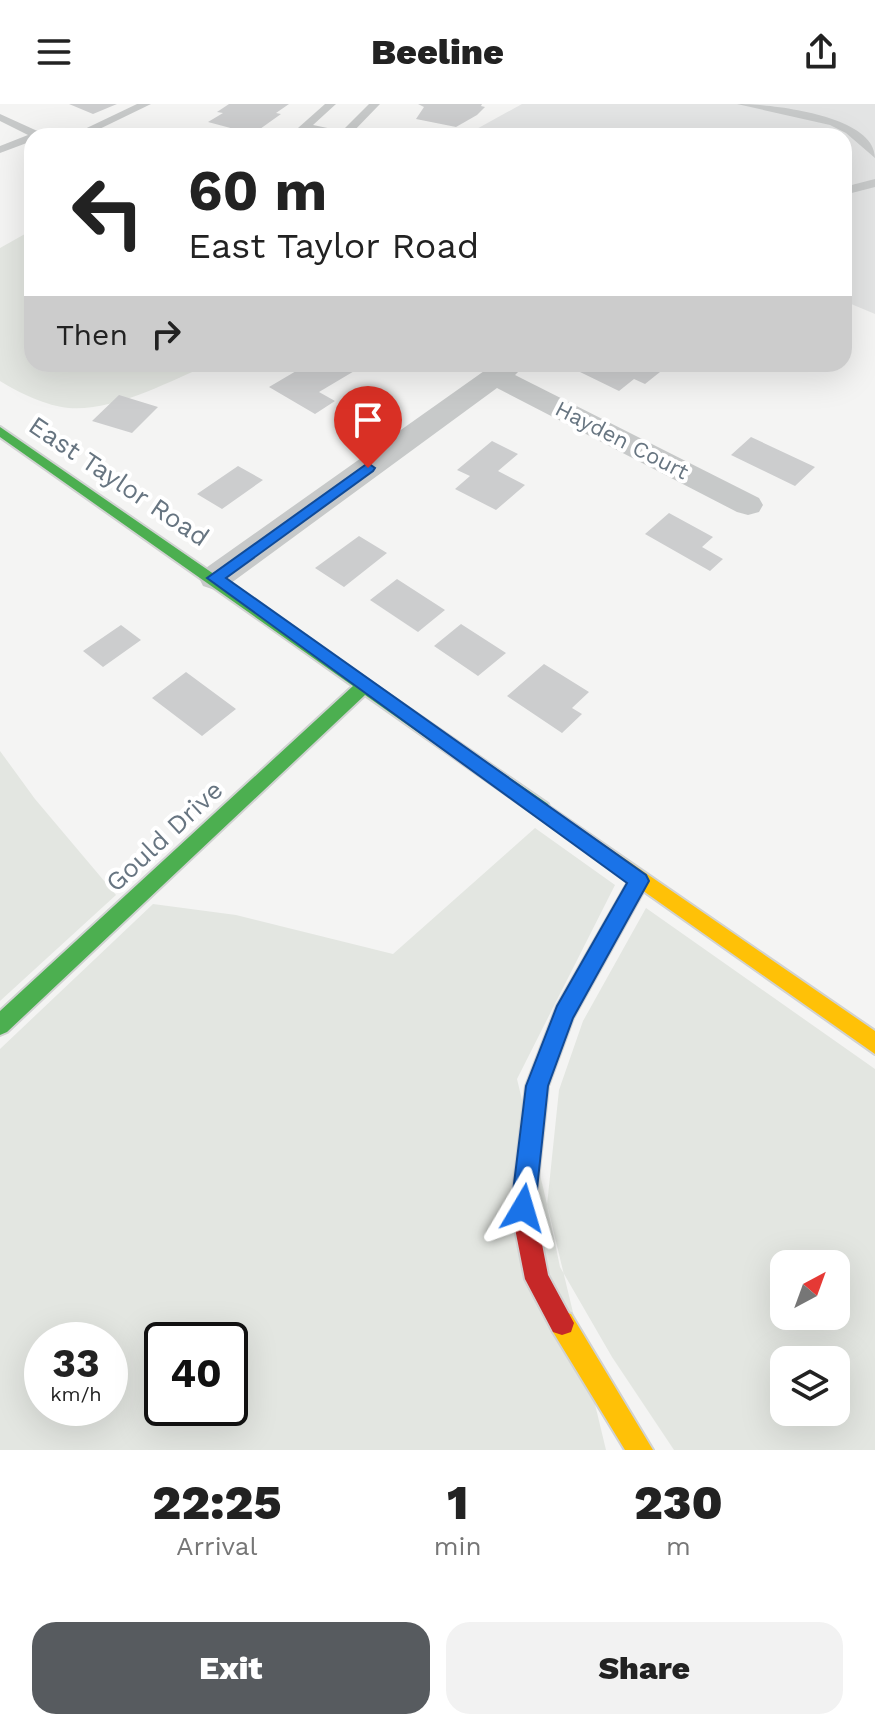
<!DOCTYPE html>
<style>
:root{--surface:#fff;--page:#f2f2f2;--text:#222;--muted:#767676;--accent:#575b5f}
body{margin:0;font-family:"Work Sans",sans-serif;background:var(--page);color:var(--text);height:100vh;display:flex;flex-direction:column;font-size:30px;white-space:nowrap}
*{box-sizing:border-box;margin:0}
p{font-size:26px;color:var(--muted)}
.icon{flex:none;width:44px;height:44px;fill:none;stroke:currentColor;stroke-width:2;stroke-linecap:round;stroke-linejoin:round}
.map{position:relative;height:1346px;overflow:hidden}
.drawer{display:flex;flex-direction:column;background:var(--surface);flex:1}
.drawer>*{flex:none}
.top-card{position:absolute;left:24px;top:24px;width:828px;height:244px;border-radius:24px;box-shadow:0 8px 32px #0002;background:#fff;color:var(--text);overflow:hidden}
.needle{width:52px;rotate:41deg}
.tools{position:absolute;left:770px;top:1146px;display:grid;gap:16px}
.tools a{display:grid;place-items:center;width:80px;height:80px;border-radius:16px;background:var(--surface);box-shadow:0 8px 32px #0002;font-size:40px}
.speed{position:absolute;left:24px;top:1218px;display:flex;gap:16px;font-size:40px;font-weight:700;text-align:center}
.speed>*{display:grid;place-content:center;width:104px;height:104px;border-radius:50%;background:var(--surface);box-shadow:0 8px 32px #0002;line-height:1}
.speed small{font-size:20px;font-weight:400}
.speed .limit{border:4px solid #111;border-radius:12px;background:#fff;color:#111}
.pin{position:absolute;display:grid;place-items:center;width:68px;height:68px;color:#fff;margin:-82px -34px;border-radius:50% 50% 50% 0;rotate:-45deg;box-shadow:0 0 8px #0007}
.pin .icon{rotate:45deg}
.me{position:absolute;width:88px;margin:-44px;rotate:7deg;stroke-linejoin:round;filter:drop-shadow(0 0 6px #0008)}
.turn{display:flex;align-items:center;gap:28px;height:168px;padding:0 32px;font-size:36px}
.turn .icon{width:104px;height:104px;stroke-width:2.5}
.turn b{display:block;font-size:56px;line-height:68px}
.then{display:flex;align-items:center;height:76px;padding:0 32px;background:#0003;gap:16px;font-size:30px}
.eta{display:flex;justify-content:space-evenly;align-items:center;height:136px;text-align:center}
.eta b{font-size:48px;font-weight:800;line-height:56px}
.button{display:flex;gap:16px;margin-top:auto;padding:16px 32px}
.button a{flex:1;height:92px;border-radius:24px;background:var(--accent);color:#fff;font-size:32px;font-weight:800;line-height:92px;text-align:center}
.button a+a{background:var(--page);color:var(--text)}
header{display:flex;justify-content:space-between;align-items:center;height:104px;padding:0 32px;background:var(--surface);font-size:36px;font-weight:800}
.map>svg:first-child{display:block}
.built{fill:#e3e4e4}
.green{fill:#e3e6e1;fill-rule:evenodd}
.building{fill:#cccdce}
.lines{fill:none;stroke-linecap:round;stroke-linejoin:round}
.fast-casing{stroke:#d1d2d2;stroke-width:4}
.slow-casing{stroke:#d1d2d2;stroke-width:4}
.jam-casing{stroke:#d1d2d2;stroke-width:4}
.lane{fill:#c7c9c9;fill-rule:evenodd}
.street{fill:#c7c9c9;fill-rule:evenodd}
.fast{fill:#4caf50;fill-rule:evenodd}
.slow{fill:#ffc107;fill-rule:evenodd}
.jam{fill:#c62828;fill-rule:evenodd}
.route{fill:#1a73e8;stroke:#114b97;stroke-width:2}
.labels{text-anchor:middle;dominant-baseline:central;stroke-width:8;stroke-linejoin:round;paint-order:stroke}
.far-street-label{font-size:22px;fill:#677581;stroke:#fff}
.street-label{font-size:26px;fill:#677581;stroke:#fff}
</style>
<header><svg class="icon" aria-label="menu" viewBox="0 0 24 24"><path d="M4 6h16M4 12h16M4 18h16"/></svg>Beeline<svg class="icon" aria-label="share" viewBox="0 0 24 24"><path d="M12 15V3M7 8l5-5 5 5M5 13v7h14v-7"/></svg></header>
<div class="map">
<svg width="875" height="1346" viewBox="0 0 875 1346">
<rect width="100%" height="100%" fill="#f4f4f3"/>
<path class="built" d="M522,0H875V210L844,197V32H464Z"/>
<path class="green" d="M32,126V260H211C169,277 117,307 69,304C47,302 19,289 0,277V144Z
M0,647L35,695L116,791L0,897Z
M535,724L615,781L517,975L606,1346H0V945L153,800L236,811L393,850ZM42,1236H110V1304H42ZM162,1236H230V1304H162Z
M646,804L875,965V1346H674L612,1253L560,1163L547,1101L559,986L583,917ZM784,1160H836V1212H784ZM784,1256H836V1308H784Z"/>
<path class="building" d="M69,0H117L93,10Z
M229,0H289L276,9L281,10L253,30L208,18L223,9L217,8Z
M418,0H482L481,2L485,3L477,11L456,23L416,15L424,3Z
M308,260H345L356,266L319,288L335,297L315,310L269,283Z
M591,260H670L645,280L634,275L619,287L580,268Z
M119,291L158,303L132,329L92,317Z
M751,333L815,363L795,382L731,351Z
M492,337L518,350L498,367L525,381L496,406L455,385L470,372L457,366Z
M238,362L263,376L222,405L197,390Z
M669,409L713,433L702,443L723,455L710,467L645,430Z
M359,432L387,449L344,483L315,464Z
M397,475L445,506L418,528L370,496Z
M461,520L506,549L478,572L434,542Z
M121,521L141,536L103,563L83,547Z
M544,560L589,588L572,604L582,610L562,629L507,592Z
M186,568L236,605L202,632L152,594Z"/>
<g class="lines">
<g class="fast-casing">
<path id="fast" d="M0,323L548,700L550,705L548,710L541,713L534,710L365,591L7,928L0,931V907L353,582L0,333Z"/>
</g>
<g class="slow-casing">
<path id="slow" d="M541,697L875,927V950L534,710L532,705L534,700Z
M562,1207L571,1210L653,1346H625L553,1228L550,1219L553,1210Z"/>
</g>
<g class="jam-casing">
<path id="jam" d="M639,769L646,771L649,777L573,914L548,982L535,1104L548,1171L574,1219L571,1228L562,1231L553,1228L525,1175L511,1104L526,982L557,902L632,771Z"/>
</g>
<path class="lane" d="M137,0H151L85,32H70Z
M325,0H336L313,21L342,27L369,0H380L349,32L308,27L302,32H289Z
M737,0C770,0 875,11 875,54L846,29L830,21Z
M0,10L44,30L46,32H32V37L0,49V42L28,31L0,17Z
M875,75V83L844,91V83Z"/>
<path class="street" d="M494,260H526L515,271L759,394L763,401L759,408L748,411L737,408L497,284L227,482L215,486L203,482L199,474L203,466Z"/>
<use href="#fast" class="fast"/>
<use href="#slow" class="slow"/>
<use href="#jam" class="jam"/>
</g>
<path class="route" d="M368,359L375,364L373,367L226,474L646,771L649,777L573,914L548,982L535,1104L531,1112L523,1115L514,1112L511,1104L526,982L557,902L627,779L207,474Z"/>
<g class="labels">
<g class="far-street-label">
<text transform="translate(622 336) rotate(27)">Hayden Court</text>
</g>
<g class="street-label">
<text transform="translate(119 377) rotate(34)">East Taylor Road</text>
<text transform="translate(164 732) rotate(-43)">Gould Drive</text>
</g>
</g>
</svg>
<div class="tools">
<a><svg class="needle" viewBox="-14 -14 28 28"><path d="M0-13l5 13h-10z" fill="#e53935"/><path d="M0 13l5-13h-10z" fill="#767676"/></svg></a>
<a><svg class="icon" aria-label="layers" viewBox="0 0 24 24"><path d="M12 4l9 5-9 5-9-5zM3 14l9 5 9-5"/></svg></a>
</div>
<div class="speed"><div>33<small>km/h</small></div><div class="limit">40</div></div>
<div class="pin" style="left:368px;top:364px;background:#d93025"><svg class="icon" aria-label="arrive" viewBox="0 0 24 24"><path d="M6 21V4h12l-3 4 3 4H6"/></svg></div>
<svg class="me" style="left:523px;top:1104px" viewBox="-20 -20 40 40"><path d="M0-17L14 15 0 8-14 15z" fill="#1a73e8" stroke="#fff" stroke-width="4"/></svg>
<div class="top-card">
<div class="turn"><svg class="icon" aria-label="left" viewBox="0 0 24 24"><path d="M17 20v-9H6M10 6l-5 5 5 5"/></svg><div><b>60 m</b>East Taylor Road</div></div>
<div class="then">Then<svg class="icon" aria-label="right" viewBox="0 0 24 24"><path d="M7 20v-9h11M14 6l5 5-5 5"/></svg></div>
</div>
</div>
<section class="drawer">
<div class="eta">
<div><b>22:25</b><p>Arrival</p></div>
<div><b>1</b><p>min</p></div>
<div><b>230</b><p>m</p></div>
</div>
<div class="button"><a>Exit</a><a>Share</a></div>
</section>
